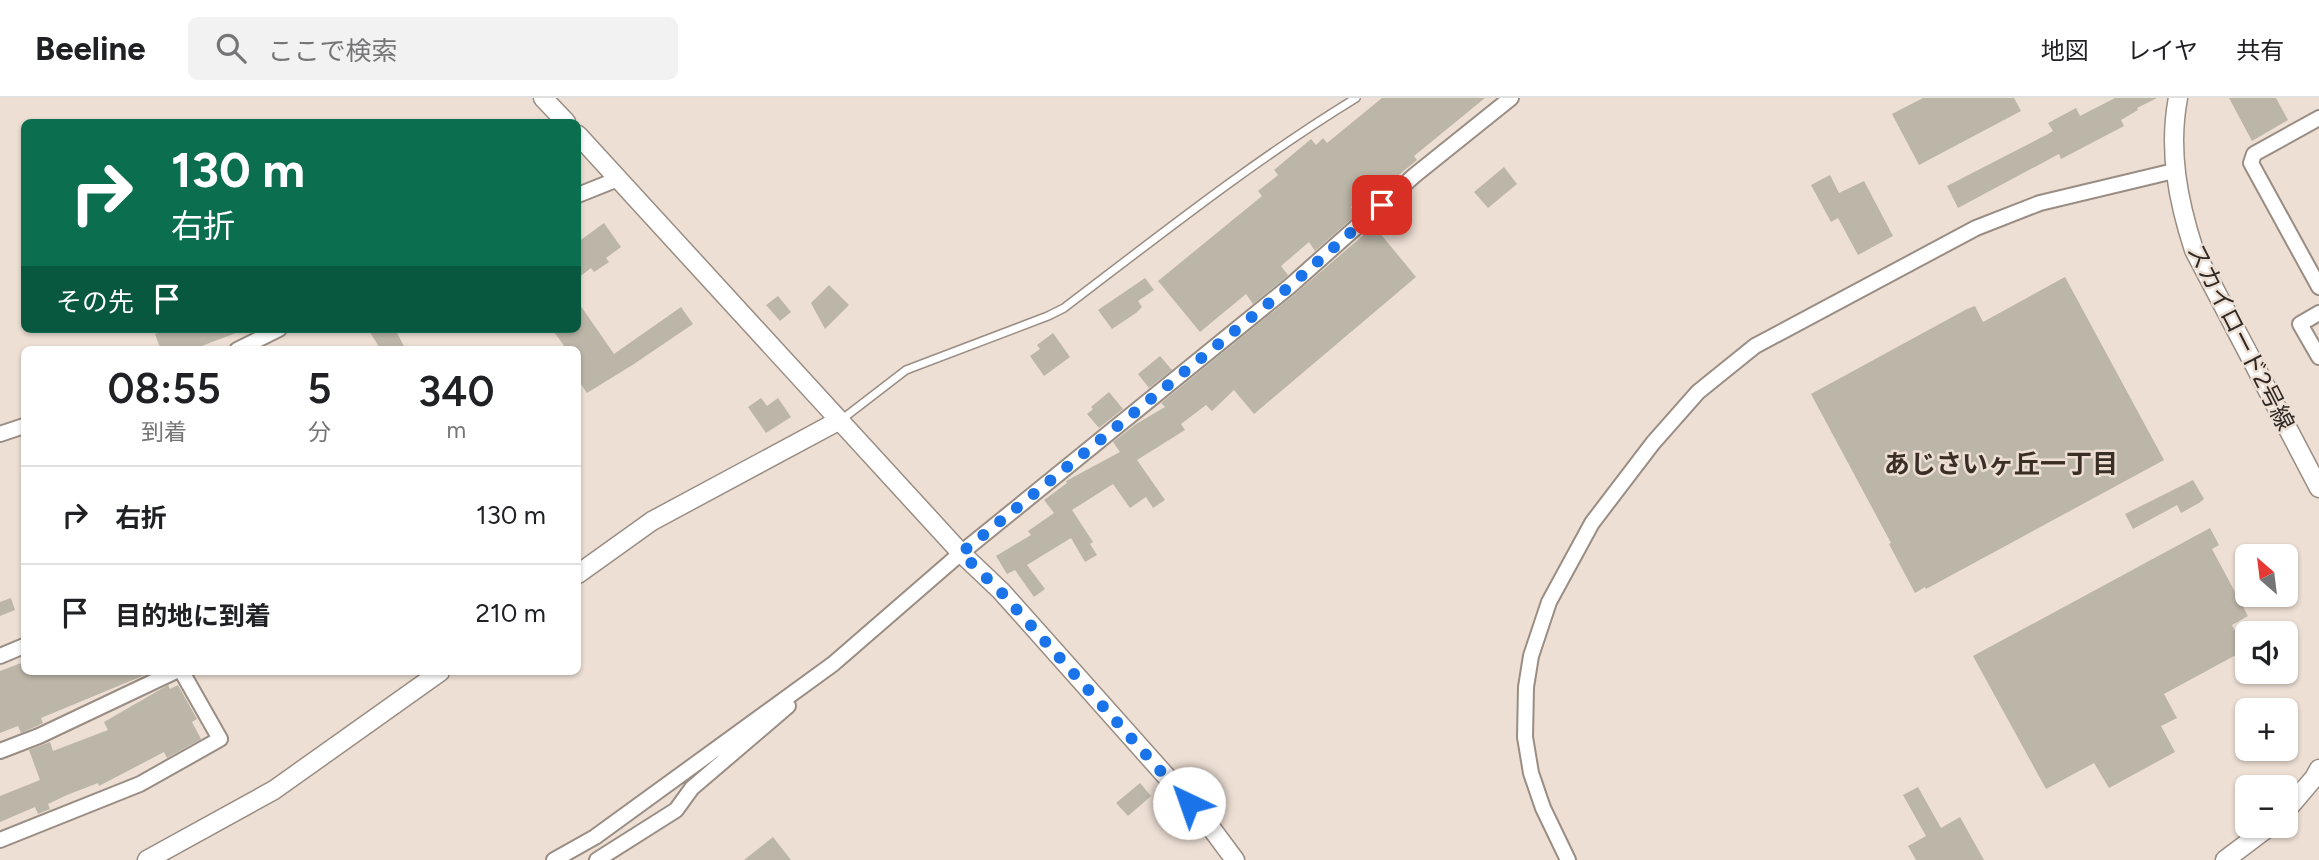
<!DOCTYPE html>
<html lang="ja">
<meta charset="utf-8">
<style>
:root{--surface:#fff;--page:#f2f2f2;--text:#202124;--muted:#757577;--line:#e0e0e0}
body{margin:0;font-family:Figtree,"Noto Sans JP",sans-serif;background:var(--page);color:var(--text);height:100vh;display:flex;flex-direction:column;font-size:26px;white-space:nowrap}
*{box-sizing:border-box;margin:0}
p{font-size:23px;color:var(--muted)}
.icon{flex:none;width:38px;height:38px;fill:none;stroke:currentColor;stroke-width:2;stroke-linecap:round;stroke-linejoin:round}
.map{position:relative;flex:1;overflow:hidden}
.sheet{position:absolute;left:21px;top:248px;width:560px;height:329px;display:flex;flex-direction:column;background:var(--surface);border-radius:10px;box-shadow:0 2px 5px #0004}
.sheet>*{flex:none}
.guide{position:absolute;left:21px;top:21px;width:560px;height:214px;border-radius:10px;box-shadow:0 2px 5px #0004;background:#0b6e4f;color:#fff;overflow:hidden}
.needle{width:46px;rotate:332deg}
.buttons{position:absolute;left:2235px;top:446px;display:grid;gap:14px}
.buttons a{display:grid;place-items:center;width:63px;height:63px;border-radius:10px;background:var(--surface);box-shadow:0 2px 5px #0004;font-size:35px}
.pin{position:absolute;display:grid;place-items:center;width:60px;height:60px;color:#fff;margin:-30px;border-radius:14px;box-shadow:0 4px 10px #0006}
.me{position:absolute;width:77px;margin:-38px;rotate:318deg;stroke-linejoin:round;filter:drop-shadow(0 0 5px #0008)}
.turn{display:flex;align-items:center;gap:24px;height:147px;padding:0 35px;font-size:32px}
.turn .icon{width:91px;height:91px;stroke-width:2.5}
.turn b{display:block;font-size:49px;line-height:60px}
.then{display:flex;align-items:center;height:66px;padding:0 35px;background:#0003;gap:14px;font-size:26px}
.eta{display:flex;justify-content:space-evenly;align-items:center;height:119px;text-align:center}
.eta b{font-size:42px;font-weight:600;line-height:49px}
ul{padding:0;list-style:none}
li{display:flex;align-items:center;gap:21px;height:98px;padding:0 35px;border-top:2px solid var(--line)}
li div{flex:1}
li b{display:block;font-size:26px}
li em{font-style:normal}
header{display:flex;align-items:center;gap:42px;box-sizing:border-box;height:98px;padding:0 35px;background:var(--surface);border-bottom:2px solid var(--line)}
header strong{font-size:33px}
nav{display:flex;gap:38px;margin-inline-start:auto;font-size:24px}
.search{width:490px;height:63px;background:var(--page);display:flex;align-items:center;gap:18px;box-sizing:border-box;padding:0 24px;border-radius:10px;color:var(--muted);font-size:26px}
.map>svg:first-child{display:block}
.building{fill:#bcb6a8}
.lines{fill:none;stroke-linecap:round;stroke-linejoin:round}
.service-casing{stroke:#9a8d83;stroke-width:10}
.minor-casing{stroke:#9a8d83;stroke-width:18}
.tertiary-casing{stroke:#9a8d83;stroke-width:21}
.service{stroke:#fff;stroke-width:7}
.minor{stroke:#fff;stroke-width:14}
.tertiary{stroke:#fff;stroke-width:18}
.route{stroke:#1a73e8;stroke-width:12;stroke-dasharray:0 21.6}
.labels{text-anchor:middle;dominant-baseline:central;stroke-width:5;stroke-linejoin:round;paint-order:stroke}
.street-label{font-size:24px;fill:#302a26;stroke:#eddfd4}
.neighbourhood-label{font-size:26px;font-weight:bold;fill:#3a2f27;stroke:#eddfd4}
</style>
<header>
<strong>Beeline</strong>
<div class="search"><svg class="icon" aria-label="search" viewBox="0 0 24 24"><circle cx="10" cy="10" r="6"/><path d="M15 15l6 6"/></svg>ここで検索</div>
<nav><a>地図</a><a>レイヤ</a><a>共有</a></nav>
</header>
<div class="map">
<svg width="2319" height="762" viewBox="0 0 2319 762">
<rect width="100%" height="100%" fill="#eddfd4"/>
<path class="building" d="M1382,0H1485L1414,58L1417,62L1389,85L1386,81L1351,109L1357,116L1315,153L1309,144L1281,168L1288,177L1284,181L1253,206L1246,196L1200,234L1158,183L1262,98L1258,93L1278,77L1274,72L1311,41L1316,47L1323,40L1327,45Z
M1923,0H2014L2021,13L1919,67L1892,16Z
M2115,0H2157L2137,10L2138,12L2121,22L2124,28L2061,61L2059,56L1958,110L1947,88L2048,36L2053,33L2048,25L2076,10L2080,18Z
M2229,0H2276L2288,22L2252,43Z
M1504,69L1517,86L1488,110L1474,94Z
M1830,77L1839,95L1864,83L1893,138L1858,157L1838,120L1831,124L1811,87Z
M604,125L621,149L606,160L609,164L594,174L591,170L578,180V144Z
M1374,128L1416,179L1254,316L1234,292L1212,313L1206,307L1181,326L1185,332L1137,362L1165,402L1153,410L1146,399L1130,410L1113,386L1072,412L1093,444L1090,446L1097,457L1085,464L1071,440L1027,467L1045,491L1034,499L1015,472L1007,476L996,458L1031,437L1028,433L1054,415L1044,402L1067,385L1066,383L1120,354L1113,344L1136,326L1165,309L1161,305L1296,195Z
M2065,179L2164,362L1926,491L1925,489L1915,495L1889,446L1891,445L1811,296L1967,211L1975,208L1983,224Z
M1145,180L1154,192L1138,203L1142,209L1136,215L1112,231L1098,212Z
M829,187L849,207L825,231L811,205Z
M778,198L791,214L780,223L766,207Z
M578,204L614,256L681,209L693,226L634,266L587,295L578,282V252H567L552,231H578Z
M167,231H244V232L191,252H161L155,236Z
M368,231H395L406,252H381Z
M1053,235L1070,259L1044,278L1030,258L1040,251L1037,247Z
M1160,258L1172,272L1149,290L1138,276Z
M1109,294L1123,311L1099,330L1087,316L1093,311L1091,309Z
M761,300L767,308L778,300L791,319L766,335L748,309Z
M2193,382L2204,401L2199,405L2181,415L2177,407L2133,431L2125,416Z
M2210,430L2219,447L2212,451L2248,518L2232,527L2245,552L2164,596L2177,620L2161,628L2175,654L2109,690L2094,665L2046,691L1973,558Z
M11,500L15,512L0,518V504Z
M24,564V574H152L41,620L43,625L35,629L21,635L18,628L0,635V573Z
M168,587L170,591L178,587L197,621L192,624L201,641L167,660L164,654L99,688L98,685L67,697L48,706L50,711L38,716L35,709L0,724V698L40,682L29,652L50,644L53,653L108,632L104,624Z
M1140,685L1151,698L1128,718L1116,705Z
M1918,689L1941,730L1960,719L1984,762H1916L1908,748L1926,738L1903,697Z
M773,739L791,762H744Z"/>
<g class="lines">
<g class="service-casing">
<path id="service" d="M841,322L906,272L1048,218L1064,210C1160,137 1253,63 1356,0"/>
</g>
<g class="minor-casing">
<path id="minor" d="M2319,20L2254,56L2251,65L2319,189
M578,97L618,81
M2319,215L2300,226L2319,259
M237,252L279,231
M0,336L24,328
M0,558L24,548
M0,653L39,638L174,574
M0,742L140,686L220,641L182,574
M554,762L595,739L833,566L961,455L1290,188L1415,77L1511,0
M597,762L676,712L692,690L788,608
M1568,762L1543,710L1531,675L1525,639L1526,589L1531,558L1549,504L1592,425L1653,345L1698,294L1755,248L1976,130L2040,105L2174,73"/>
</g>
<g class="tertiary-casing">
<path id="tertiary" d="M543,0L566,24
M2178,0C2168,52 2178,103 2194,152L2319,390
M578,37L961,455L1001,493L1206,723L1235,762
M578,476L652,423L840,322
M2286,713L2314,680L2319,671
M147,762L274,692L440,574
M2225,762L2270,728"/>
</g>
<use href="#service" class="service"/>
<use href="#minor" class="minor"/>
<use href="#tertiary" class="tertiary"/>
</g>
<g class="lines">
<path class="route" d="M1189,705L1001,494L961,455L1290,188L1382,107"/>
</g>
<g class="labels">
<g class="street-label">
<text transform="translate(2241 239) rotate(63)">スカイロード2号線</text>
</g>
<g class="neighbourhood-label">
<text x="2001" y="366">あじさいヶ丘一丁目</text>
</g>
</g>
</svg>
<div class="buttons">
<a><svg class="needle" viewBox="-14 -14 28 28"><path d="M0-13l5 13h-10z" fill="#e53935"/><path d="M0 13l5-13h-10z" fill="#757577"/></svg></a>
<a><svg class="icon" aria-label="sound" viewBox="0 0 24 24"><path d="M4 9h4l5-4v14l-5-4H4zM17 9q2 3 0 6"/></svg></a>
<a>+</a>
<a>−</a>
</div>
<div class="pin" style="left:1382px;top:107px;background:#d93025"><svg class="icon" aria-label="arrive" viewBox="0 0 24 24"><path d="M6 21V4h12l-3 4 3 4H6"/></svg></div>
<svg class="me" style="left:1189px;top:705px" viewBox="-20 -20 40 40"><circle r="19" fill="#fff"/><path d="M0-13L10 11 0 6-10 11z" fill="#1a73e8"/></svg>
<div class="guide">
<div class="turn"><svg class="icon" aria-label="right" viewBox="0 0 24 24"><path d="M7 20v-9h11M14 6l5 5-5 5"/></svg><div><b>130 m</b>右折</div></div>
<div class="then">その先<svg class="icon" aria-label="arrive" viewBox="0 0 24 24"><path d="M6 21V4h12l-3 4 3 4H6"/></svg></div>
</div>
<section class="sheet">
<div class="eta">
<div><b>08:55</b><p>到着</p></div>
<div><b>5</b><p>分</p></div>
<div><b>340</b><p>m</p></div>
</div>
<ul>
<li><svg class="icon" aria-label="right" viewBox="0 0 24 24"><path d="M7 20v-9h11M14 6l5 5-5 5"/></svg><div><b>右折</b></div><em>130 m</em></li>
<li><svg class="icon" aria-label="arrive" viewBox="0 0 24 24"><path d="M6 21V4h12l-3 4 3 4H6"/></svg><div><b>目的地に到着</b></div><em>210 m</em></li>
</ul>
</section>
</div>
